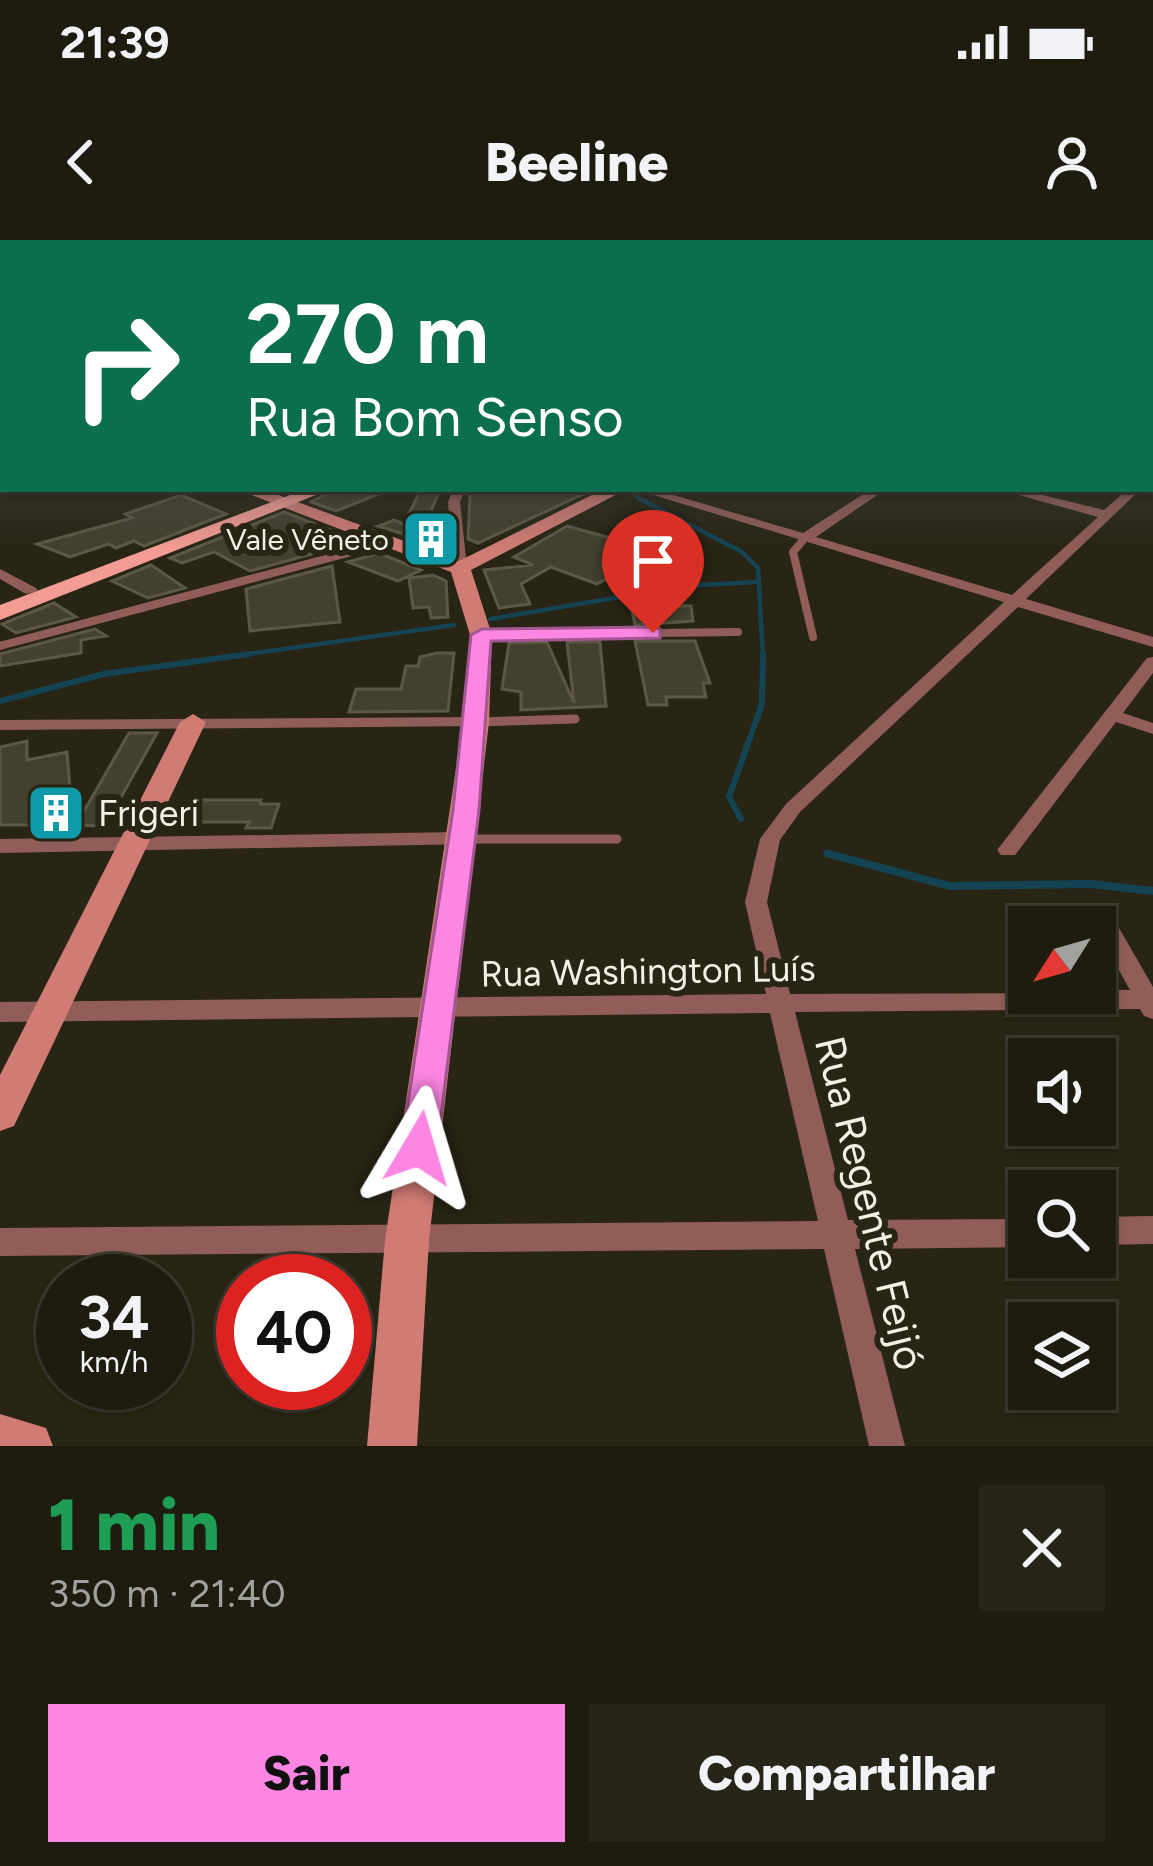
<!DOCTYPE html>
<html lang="pt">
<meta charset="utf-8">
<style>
:root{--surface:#1e1c0f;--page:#262518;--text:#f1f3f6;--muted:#a1a19e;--line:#3c3a2f;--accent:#fd86e2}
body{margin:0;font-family:Figtree,sans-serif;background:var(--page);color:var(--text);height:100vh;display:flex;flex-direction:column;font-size:45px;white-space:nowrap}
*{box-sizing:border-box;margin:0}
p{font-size:39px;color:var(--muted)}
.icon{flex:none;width:66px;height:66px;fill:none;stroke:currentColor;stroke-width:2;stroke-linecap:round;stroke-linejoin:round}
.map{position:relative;height:1206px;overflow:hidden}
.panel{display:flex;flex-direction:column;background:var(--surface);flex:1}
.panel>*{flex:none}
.guide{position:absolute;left:0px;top:0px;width:1155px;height:252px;box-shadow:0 3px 9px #0004,0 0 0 3px var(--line);background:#0b6e4f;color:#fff;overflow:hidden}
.needle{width:78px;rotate:233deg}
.tools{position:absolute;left:1008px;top:666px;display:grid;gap:24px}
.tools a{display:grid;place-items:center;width:108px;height:108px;border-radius:0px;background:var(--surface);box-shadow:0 3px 9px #0004,0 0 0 3px var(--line);font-size:60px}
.speed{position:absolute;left:36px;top:1014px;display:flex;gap:24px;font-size:60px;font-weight:700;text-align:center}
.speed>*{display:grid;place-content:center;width:156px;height:156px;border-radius:50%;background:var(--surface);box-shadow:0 3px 9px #0004,0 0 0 3px var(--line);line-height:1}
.speed small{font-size:30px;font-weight:400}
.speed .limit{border:18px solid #d22;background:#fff;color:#111}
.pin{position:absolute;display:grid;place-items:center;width:102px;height:102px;color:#fff;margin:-123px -51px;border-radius:50% 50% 50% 0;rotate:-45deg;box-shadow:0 0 12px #0007}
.pin .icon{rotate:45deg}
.me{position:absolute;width:132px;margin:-66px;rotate:7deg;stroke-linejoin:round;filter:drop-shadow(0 0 9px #0008)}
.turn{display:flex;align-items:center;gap:42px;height:252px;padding:0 48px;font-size:54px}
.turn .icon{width:156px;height:156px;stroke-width:2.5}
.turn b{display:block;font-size:84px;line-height:102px}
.round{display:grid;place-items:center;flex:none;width:126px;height:126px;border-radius:0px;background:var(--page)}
.overview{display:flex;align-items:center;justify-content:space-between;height:204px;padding:0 48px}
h1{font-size:72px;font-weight:800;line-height:90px;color:#1e9e55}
.primary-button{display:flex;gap:24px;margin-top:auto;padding:24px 48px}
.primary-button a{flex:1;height:138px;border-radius:0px;background:var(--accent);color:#111;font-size:48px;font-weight:800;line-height:138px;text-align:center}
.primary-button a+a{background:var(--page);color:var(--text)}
.status{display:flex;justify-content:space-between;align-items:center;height:84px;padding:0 60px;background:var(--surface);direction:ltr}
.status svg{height:33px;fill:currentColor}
header{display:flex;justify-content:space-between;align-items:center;height:156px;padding:0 48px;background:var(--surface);font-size:54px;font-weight:800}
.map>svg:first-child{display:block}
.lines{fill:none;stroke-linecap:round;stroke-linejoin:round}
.stream-far3{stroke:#144354;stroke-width:3}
.stream-far2{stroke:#144354;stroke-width:4.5}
.stream-far1{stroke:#144354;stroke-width:6}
.stream{stroke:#144354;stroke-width:8}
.building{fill:#43402e;stroke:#5c5845;stroke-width:3}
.lane-far1{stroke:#915d58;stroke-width:8}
.lane{stroke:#915d58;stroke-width:9}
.street{fill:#915d58;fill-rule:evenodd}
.secondary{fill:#d07c74;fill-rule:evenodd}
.primary{fill:#f39c93;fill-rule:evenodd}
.route{fill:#fd86e2;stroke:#a45793;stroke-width:3}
.labels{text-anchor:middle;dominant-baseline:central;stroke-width:12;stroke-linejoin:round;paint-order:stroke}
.far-poi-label{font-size:30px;fill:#f1f0e4;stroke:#282514;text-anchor:end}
.poi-label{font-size:36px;fill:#f1f0e4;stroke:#282514;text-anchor:start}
.street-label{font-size:36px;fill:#f1f0e4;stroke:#282514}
.near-street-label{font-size:42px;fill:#f1f0e4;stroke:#282514}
</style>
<div class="status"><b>21:39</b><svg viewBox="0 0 49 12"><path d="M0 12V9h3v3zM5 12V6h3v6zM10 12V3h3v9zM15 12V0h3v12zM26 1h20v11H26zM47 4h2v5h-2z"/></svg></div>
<header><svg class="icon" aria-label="back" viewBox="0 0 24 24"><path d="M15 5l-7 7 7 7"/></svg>Beeline<svg class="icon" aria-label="person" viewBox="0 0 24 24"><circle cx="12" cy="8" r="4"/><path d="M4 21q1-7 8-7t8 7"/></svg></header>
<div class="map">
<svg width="1153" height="1206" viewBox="0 0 1153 1206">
<rect width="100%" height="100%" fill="#282514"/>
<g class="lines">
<path class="stream-far3" d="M635,256L646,262"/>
<path class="stream-far2" d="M640,259L742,312L758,328L763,417
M490,379L685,346L755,342
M227,417L454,385"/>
<path class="stream-far1" d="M0,461L104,434L249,414
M741,579L729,557L762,464L763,414
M826,613L840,617"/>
<path class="stream" d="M829,614L950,646L1091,644L1153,651"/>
</g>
<path class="building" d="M335,249H389V250L336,271L311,262Z
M484,249H594L478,303L468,299L470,255Z
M420,251L439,252L428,278L440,277L446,307L378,286L394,280L404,284Z
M181,255L226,274L144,306L134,301L116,308L109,304L70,317L37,304L132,278L125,274Z
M284,272L359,301L250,331L214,312L182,323L170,318Z
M567,286L636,305L640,320L597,344L551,327L521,344L530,364L499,368L484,330L533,325L514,317Z
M379,313L421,330L398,341L348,322Z
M151,325L185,348L148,358L112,341Z
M332,326L340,382L250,391L246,349Z
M433,335L446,341L448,377L431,378L429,367L413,368L409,338Z
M54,363L76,377L16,393L2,384Z
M651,365L691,366L693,381L635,385L632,370L652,369Z
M95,389L106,396L81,400V413L0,426V414Z
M635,401H695L710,443H703L706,457H666L667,465H648Z
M547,402L574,463L567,402H600L606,466L521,470V452L502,449L509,403Z
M437,413H454L448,471L349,472L356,449H401L406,426H418L420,417Z
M129,493H157L105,586L76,585Z
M27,501V520L67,512L73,585H0V507Z
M196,560H261L260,564H279L271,588H246L249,582H187Z"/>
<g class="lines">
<path class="lane-far1" d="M805,298L793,312L813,397
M481,395L738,392
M0,406L385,303"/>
<path class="lane" d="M480,482L575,479
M464,599H617"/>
<path class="street" d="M1152,191H1153V197H1152Z
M1153,228V236L1152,237V229Z
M453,249H465L460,262L467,328L460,332L453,328L448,262Z
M634,249H653L803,293L871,249H886L816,297L1012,355L1098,277L997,249H1018L1104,270L1128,249H1141L1026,359L1153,397V407L1018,367L800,572L780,600L767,662L790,754L1095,753V750H1130L1095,687L1099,681H1115L1153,747V779L1144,776L1140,769L795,772L848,980L1029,979V1007L855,1009L905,1206H869L824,1009L0,1016V988L818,981L770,773L0,782V762L766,754L745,662L760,599L786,564L1004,362Z
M0,329L36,348L38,351L26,354L0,339Z
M1153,417V433L1123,473L1153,483V494L1116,482L1015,615H1001L997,610L1001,605L1147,418Z
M476,477L482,478L485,482L482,486L0,490V480Z
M462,592L472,599L469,604L0,613V599Z
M1153,976V1004L1095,1005V977Z"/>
<path class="secondary" d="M0,158H3V168H0Z
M0,238H3L4,249H0Z
M236,249H262L459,321L604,249H627L471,330L492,395L489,482L429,1000L417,1206H367L385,1000L463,482L470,395L451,332Z
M193,474L206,482L14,886L0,891V835L180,482Z
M0,1174L46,1188L53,1206H0Z"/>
<path class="primary" d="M306,249H331L0,380V365Z"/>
</g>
<linearGradient id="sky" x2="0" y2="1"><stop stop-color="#16140b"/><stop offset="0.45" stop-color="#424645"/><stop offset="1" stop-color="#424645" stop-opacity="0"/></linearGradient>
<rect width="1153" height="309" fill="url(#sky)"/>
<path class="route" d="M653,387L660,389V398L491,401L479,570L437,908L432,919L419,923L406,919L401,908L453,570L471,395L482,389Z"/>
<defs>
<g id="building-square" transform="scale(3)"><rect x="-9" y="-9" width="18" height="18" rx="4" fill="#0f9aa8" stroke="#282514"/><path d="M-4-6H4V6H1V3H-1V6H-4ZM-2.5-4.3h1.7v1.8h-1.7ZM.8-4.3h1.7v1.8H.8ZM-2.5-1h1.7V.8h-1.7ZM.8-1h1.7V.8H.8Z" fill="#fff"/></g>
</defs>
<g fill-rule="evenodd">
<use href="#building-square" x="431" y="299"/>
<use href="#building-square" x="56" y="573"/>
</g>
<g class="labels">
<g class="far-poi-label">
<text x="389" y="299">Vale Vêneto</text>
</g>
<g class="poi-label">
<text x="98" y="573">Frigeri</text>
</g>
<g class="street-label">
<text transform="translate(648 731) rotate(-1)">Rua Washington Luís</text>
</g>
<g class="near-street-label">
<text transform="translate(870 963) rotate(76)">Rua Regente Feijó</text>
</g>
</g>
</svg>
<div class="tools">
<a><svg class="needle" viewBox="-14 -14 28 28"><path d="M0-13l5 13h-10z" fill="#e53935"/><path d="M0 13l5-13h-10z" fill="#a1a19e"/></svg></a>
<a><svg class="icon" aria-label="sound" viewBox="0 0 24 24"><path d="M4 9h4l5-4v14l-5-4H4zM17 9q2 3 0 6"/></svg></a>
<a><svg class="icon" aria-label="search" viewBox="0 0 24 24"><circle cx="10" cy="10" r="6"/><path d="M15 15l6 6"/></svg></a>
<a><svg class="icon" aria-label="layers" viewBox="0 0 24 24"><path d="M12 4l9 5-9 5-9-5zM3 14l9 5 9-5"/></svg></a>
</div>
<div class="speed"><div>34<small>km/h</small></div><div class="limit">40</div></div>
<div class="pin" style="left:653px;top:393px;background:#d93025"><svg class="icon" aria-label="arrive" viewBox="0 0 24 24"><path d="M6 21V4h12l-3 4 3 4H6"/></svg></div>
<svg class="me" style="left:419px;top:908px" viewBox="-20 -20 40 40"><path d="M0-17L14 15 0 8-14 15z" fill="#fd86e2" stroke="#fff" stroke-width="4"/></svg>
<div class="guide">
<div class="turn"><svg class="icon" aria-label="right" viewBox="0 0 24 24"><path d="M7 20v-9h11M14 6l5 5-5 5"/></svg><div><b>270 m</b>Rua Bom Senso</div></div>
</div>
</div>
<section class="panel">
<div class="overview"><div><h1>1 min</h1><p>350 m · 21:40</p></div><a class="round"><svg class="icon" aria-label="close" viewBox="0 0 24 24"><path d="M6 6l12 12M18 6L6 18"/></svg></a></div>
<div class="primary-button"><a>Sair</a><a>Compartilhar</a></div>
</section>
